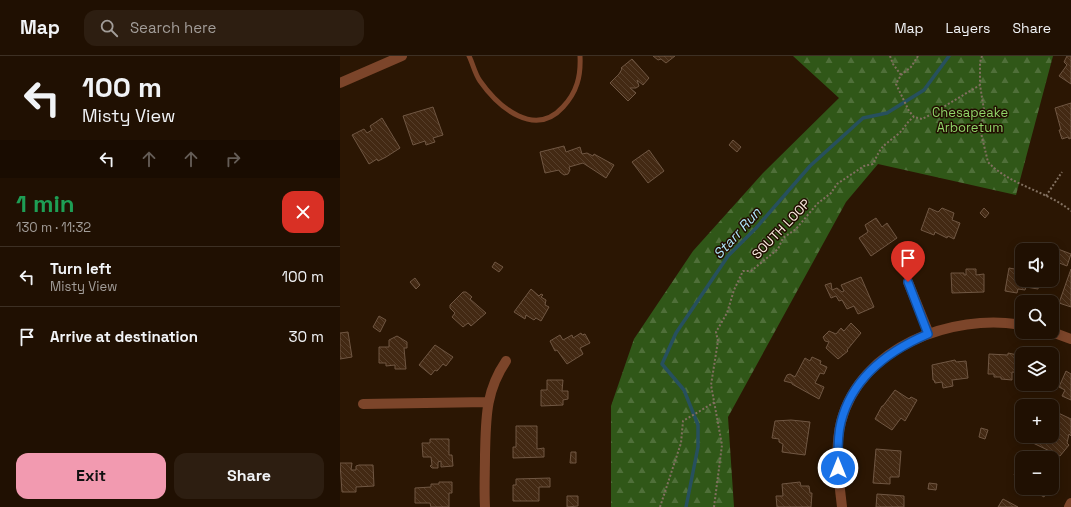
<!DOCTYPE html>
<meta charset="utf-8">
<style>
:root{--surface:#201002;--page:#2d1e11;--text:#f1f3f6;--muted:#a29d99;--line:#3d3024;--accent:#f29ab0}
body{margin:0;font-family:"Space Grotesk",sans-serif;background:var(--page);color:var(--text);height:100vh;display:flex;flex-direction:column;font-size:15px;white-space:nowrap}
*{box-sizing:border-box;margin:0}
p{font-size:13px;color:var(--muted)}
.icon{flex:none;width:22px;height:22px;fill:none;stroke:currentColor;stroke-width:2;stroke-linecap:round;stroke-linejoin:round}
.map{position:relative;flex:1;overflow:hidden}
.sheet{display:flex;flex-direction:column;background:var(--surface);width:340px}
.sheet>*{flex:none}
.banner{background:#201002;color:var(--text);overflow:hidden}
.controls{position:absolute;left:675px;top:187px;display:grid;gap:8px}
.controls a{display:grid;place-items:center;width:44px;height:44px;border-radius:8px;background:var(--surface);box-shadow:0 2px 10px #0003,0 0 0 1px var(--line);font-size:20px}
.pin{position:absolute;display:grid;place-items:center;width:34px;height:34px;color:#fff;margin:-41px -17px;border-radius:50% 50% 50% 0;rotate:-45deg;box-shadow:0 0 4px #0007}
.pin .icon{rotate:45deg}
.me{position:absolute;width:44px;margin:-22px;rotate:0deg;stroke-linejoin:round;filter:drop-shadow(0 0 3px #0008)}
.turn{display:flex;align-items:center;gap:14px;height:84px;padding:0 16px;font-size:18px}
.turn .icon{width:52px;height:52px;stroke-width:2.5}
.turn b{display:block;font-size:28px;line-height:34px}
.lanes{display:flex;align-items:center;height:38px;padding:0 16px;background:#0003;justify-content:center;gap:20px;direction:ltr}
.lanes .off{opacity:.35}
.round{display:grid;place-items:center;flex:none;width:42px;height:42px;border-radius:12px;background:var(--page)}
.head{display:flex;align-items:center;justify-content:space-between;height:68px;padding:0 16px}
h1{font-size:24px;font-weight:600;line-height:30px;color:#1e9e55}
.cta{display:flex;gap:8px;margin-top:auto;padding:8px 16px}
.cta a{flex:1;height:46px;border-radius:12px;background:var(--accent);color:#111;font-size:16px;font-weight:600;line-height:46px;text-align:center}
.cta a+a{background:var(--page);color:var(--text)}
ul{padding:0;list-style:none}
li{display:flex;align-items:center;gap:12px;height:60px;padding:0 16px;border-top:1px solid var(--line)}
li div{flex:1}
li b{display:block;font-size:15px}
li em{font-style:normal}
header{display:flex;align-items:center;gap:24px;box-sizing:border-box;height:56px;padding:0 20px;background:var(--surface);border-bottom:1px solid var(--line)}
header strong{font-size:19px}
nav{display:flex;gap:22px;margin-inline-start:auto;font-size:14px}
.search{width:280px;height:36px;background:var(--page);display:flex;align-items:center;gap:10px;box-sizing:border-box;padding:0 14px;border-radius:12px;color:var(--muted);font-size:15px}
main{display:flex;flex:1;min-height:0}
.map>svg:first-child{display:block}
.forest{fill:url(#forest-firs)}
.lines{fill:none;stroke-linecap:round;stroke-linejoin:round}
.stream{stroke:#27505e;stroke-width:3.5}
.building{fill:url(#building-back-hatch);stroke:#705743}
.path{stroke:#827060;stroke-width:2;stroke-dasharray:2 2;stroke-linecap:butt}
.lane{stroke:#7c452a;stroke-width:5}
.street{stroke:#7c452a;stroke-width:10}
.route-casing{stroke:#114b97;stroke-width:10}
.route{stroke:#1a73e8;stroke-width:7}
.labels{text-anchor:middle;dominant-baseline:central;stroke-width:3;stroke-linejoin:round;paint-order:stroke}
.park-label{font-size:13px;fill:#8fd468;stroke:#210d00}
.street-label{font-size:13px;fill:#fcede1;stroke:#210d00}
.water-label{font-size:14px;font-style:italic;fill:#aee6fa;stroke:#210d00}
</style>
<header>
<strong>Map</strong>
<div class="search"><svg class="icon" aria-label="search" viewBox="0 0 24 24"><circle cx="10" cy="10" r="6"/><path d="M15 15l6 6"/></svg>Search here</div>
<nav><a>Map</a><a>Layers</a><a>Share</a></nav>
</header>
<main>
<section class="sheet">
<div class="banner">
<div class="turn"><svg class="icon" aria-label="left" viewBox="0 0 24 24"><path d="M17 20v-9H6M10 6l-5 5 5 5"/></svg><div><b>100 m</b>Misty View</div></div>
<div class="lanes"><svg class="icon" aria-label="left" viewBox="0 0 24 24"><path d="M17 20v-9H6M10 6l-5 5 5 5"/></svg><svg class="icon off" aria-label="ahead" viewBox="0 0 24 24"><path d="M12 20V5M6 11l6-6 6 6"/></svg><svg class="icon off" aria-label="ahead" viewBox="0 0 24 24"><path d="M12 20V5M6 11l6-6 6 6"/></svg><svg class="icon off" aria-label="right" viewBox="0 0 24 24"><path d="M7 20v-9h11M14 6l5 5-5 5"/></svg></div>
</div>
<div class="head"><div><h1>1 min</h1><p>130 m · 11:32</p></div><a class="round" style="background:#d93025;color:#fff"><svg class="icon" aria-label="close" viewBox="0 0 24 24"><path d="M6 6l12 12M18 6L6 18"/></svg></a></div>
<ul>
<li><svg class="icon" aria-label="left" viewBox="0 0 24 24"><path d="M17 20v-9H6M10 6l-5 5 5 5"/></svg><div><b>Turn left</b><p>Misty View</p></div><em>100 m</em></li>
<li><svg class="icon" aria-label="arrive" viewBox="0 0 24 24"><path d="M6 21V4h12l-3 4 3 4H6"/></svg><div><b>Arrive at destination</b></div><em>30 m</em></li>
</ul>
<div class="cta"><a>Exit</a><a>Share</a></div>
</section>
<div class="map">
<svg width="731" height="451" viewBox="0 0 731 451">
<defs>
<pattern id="forest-firs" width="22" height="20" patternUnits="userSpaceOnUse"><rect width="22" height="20" fill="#305718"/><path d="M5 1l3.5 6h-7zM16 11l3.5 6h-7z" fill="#4f6f39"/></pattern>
<pattern id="building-back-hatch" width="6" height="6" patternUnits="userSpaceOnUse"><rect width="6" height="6" fill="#432913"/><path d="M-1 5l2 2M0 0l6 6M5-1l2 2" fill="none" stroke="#563e2a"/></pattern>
</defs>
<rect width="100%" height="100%" fill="#2b1603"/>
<path class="forest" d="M453,0H713L676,139L538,108L506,146L388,361L394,451H271V350L294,283L353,195L423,117L499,42Z"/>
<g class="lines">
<path class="stream" d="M346,451L358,391V369L344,334L322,308L336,277L388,200L416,172L470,110L523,62L547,57L584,34L609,0"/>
</g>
<path class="building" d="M313,0H335L326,7L321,3L318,4Z
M727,0H731V28L719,20L727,9L724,6Z
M292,3L309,22L303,29L297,24L299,30L296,32H290L296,37L288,45L270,27L279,18L282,13L281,12Z
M731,47V82L729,83L728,81L722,83L719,74H721L715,52Z
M93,51L103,79L93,82L95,86L86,89L85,85L73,89L63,60Z
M42,62L60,92L46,101L38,105L37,103L29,108L12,79L24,73L27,77L32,74L30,70Z
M393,84L401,91L397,96L389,89Z
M224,90L226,96L240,91L242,98L247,97L253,100L254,98L274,109L266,122L243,107L229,111L230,114L228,118L224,119L220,116L219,114L205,117L200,96Z
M309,94L324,115L308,127L292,106Z
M589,152L598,156L602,152L614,157L612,164L620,167L614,183L608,180L607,182L595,176L594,179L581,174Z
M644,152L649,157L645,162L640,157Z
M536,162L542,171L547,167L557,182L531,200L519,182L528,176L525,169Z
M718,193L731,198L727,210L714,205Z
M155,206L163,211L159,216L152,211Z
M682,209V224H700L698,233L686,231L685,234L678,233L677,237L665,235L669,212L680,214Z
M626,213H636V219L644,218V236L612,237L611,217H624V219H626Z
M731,213V251L719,247Z
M521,221L534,251L518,258L514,250L507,253L502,244L499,245L496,240L491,242L485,229L491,227L492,234L497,232L502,236L504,235L501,229Z
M75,222L80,229L76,233L70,226Z
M191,233L199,240L201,238L203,239L201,241L206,244L205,249L209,251L201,265L196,262L194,264L186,259L185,263L174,256Z
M123,236H126L132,241L130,243L146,257L131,270L128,267L123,271L112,261L115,257L110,252V249Z
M39,260L46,264L40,276L33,271Z
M511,267L521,277L507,294L508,295L498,303L486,292L489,286L485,285L483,281L489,275L496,278L501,272L504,275Z
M8,276L12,301L0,303V277Z
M241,277L242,279L245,278L250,287L240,292L243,298L227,308L217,294L215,295L210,285L220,279L223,284L232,279L233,282Z
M57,280L67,286V292H64L66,313H55V309L46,310V307H39V291H49V284Z
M95,289L113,301L106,310L103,308L97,315L95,314L91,319L79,309Z
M668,297L682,300V317L672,316V324L661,323V321H654V318H648L649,298L668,299Z
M472,301L481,305L480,308L487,311L484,318L480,317L475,327L484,331L479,343L452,328V327L444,325L447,319L450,318L455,321L465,302L470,305Z
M615,304L616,306L626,305L628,322L612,324L613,330L603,332L602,326L595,327L594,324H593L592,309Z
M726,315L731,318V344L722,340L725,334L719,331Z
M207,324H223L222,335H228V343L223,344V349L201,350V334H207Z
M555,334L569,343L571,341L577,344L565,365L561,362L552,374L535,363L542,350H543Z
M712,354L731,363V380L729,378L727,387L729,389L720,400L693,387L697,380H712Z
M451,364L470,366L465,399L442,396L443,388L439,386V383L432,382L435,365Z
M176,370H197V393L204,392V401L173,402V391H176Z
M641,372L648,374L645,383L639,381Z
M90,383H109V399H112L113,410L101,411V405L98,406V412H92L90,410L92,409L91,401H83L82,387H90Z
M536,393L561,395L559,421H550V428L533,427Z
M231,396H236V407H230Z
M712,406L719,410L712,421Z
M0,407H12L11,414H16V410L19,409H33L34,430L16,431V436H2Z
M679,409L682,411V424L674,419Z
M210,422V431H199V445H173V429H176V423Z
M99,426H112V437H109V451H91L90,447H75V432L91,431V428H99Z
M460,426L461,430H469L470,437H472L471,451H437L436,440H443L442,428Z
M589,427L597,428L596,434L588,433Z
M688,432H708L704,441Z
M537,438L564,440V451H536Z
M227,440H238V450L227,451Z
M663,443L678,451H658Z"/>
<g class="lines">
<path class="path" d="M550,0L553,8L561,19
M578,0L571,11L561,19L556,28L569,55L574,61L582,63L590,59L640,29
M642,0L640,6V29L644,54L641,77L648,106C669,129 707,135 731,155
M706,140L722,116
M320,451L341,387L343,365L375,346
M374,451L382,389L371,329L378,285L376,276L387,257L394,234L403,215H411L438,193L443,182L456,173L477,148L491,137L497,128L524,110L533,108C542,89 541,92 557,79C564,74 566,66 574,61"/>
<path class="lane" d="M129,0C133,8 135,18 140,25C159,52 195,82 223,51C237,36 241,20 240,0"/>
<path class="street" d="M0,27L62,0
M568,226L589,278
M712,276L731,283
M23,348L148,346
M145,451C144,434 145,416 145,399C146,363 145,336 166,305
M502,451C499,424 494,394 501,366C520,291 612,257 682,269
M729,451L731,447"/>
</g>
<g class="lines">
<g class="route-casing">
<path id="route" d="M498,412C498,397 497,381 501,366C512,322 548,295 588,278L568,226"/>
</g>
<use href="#route" class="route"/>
</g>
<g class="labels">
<g class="park-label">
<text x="630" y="56">Chesapeake<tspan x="630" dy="15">Arboretum</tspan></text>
</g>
<g class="street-label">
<text transform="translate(441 173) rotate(-46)">SOUTH LOOP</text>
</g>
<g class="water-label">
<text transform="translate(397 177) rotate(-48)">Starr Run</text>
</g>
</g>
</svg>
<div class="controls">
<a><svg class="icon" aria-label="sound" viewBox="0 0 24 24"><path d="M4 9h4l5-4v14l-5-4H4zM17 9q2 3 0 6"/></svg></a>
<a><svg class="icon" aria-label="search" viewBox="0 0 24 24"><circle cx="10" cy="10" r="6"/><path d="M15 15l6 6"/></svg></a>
<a><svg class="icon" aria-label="layers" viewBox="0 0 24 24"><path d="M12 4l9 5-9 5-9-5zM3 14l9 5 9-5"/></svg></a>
<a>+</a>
<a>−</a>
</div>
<div class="pin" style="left:568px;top:226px;background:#d93025"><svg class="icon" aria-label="arrive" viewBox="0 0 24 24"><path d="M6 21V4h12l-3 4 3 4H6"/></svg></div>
<svg class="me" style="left:498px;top:412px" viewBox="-20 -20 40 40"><circle r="17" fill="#1a73e8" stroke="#fff" stroke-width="3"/><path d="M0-11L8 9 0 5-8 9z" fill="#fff"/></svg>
</div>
</main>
